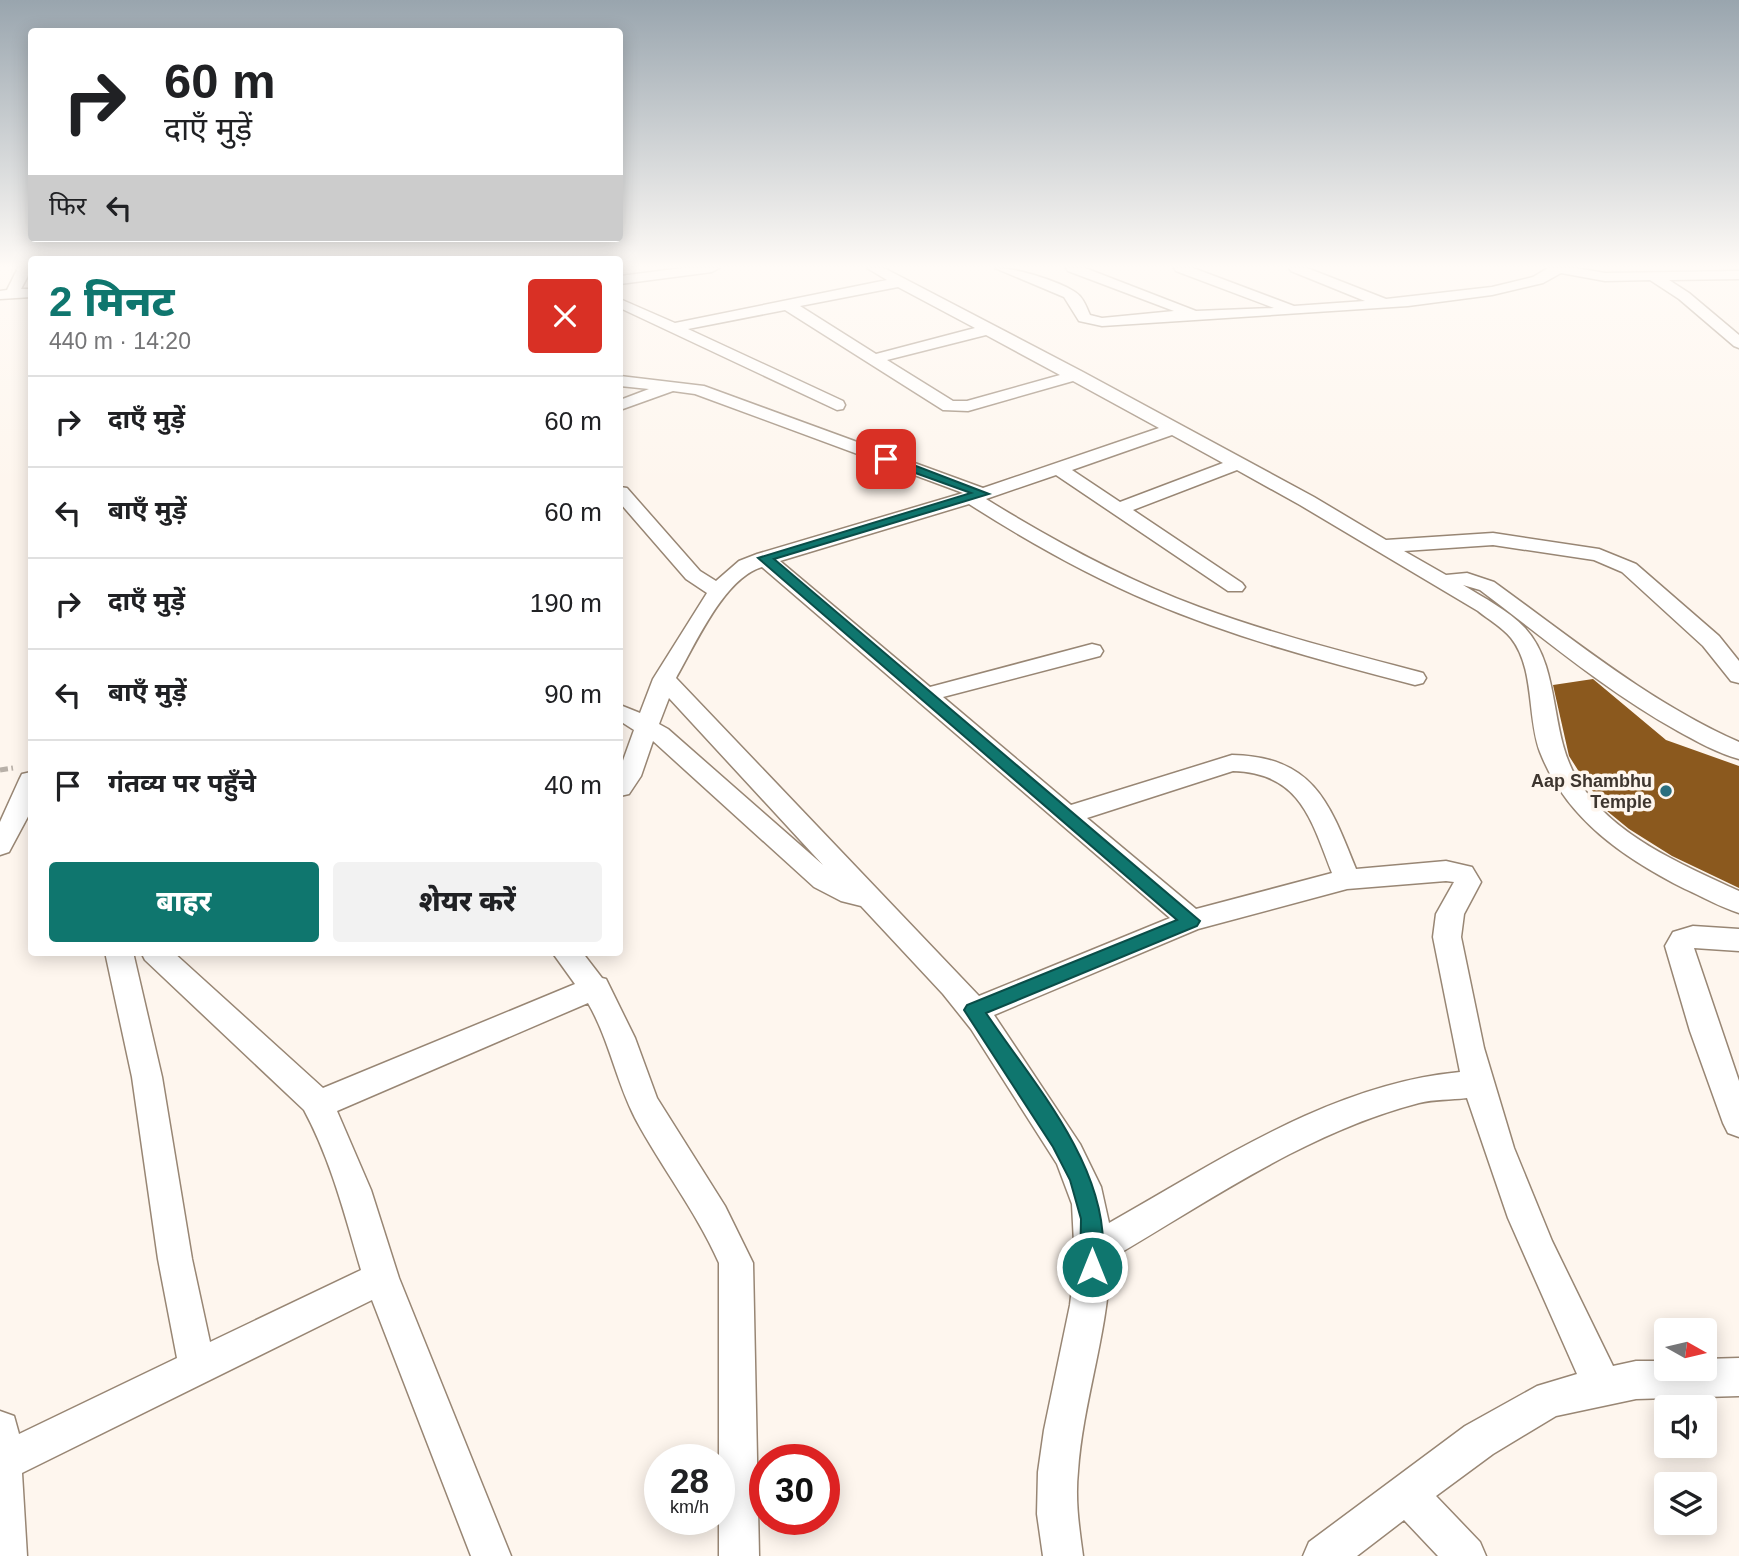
<!DOCTYPE html>
<html lang="hi">
<meta charset="utf-8">
<style>
:root{--surface:#fff;--page:#f2f2f2;--text:#202124;--muted:#757577;--line:#e0e0e0;--accent:#0f766e}
body{margin:0;font-family:Arial,"Noto Sans Devanagari",sans-serif;background:var(--page);color:var(--text);height:100vh;display:flex;flex-direction:column;font-size:26px;white-space:nowrap}
*{box-sizing:border-box;margin:0}
p{font-size:23px;color:var(--muted)}
.icon{flex:none;width:38px;height:38px;fill:none;stroke:currentColor;stroke-width:2;stroke-linecap:round;stroke-linejoin:round}
.map{position:relative;flex:1;overflow:hidden}
.side{position:absolute;left:28px;top:256px;width:595px;height:700px;display:flex;flex-direction:column;background:var(--surface);border-radius:7px;box-shadow:0 4px 18px #0003}
.side>*{flex:none}
.hud{position:absolute;left:28px;top:28px;width:595px;height:214px;border-radius:7px;box-shadow:0 4px 18px #0003;background:#fff;color:var(--text);overflow:hidden}
.needle{width:46px;rotate:98deg}
.controls{position:absolute;left:1654px;top:1318px;display:grid;gap:14px}
.controls a{display:grid;place-items:center;width:63px;height:63px;border-radius:7px;background:var(--surface);box-shadow:0 4px 18px #0003;font-size:35px}
.speed{position:absolute;left:644px;top:1444px;display:flex;gap:14px;font-size:35px;font-weight:700;text-align:center}
.speed>*{display:grid;place-content:center;width:91px;height:91px;border-radius:50%;background:var(--surface);box-shadow:0 4px 18px #0003;line-height:1}
.speed small{font-size:18px;font-weight:400}
.speed .limit{border:10px solid #d22;background:#fff;color:#111}
.pin{position:absolute;display:grid;place-items:center;width:60px;height:60px;color:#fff;margin:-30px;border-radius:14px;box-shadow:0 4px 10px #0006}
.me{position:absolute;width:77px;margin:-38px;rotate:0deg;stroke-linejoin:round;filter:drop-shadow(0 0 5px #0008)}
.turn{display:flex;align-items:center;gap:24px;height:147px;padding:0 21px;font-size:32px}
.turn .icon{width:91px;height:91px;stroke-width:2.5}
.turn b{display:block;font-size:49px;line-height:60px}
.then{display:flex;align-items:center;height:66px;padding:0 21px;background:#0003;gap:14px;font-size:26px}
.round{display:grid;place-items:center;flex:none;width:74px;height:74px;border-radius:7px;background:var(--page)}
.summary{display:flex;align-items:center;justify-content:space-between;height:119px;padding:0 21px}
h1{font-size:42px;font-weight:800;line-height:52px;color:var(--accent)}
.primary-button{display:flex;gap:14px;margin-top:auto;padding:14px 21px}
.primary-button a{flex:1;height:80px;border-radius:7px;background:var(--accent);color:#fff;font-size:28px;font-weight:800;line-height:80px;text-align:center}
.primary-button a+a{background:var(--page);color:var(--text)}
ul{padding:0;list-style:none}
li{display:flex;align-items:center;gap:21px;height:91px;padding:0 21px;border-top:2px solid var(--line)}
li div{flex:1}
li b{display:block;font-size:26px}
li em{font-style:normal}
.map>svg:first-child{display:block}
.building{fill:#8b591e}
.lines{fill:none;stroke-linecap:round;stroke-linejoin:round}
.minor-casing{stroke:#988674;stroke-width:3}
.path{stroke:#b8b0a8;stroke-width:5;stroke-dasharray:8 3.5;stroke-linecap:butt}
.minor{fill:#fff;fill-rule:evenodd}
.route{fill:#0f766e;stroke:#0a4d48;stroke-width:2}
.poi-dot{fill:#2a6f7f;stroke:#fef6ee;stroke-width:2.5}
.labels{text-anchor:middle;dominant-baseline:central;stroke-width:7;stroke-linejoin:round;paint-order:stroke}
.poi-label{font-size:18px;font-weight:bold;fill:#3e362f;stroke:#fef6ee;text-anchor:end}
</style>
<div class="map">
<svg width="1739" height="1556" viewBox="0 0 1739 1556">
<rect width="100%" height="100%" fill="#fef6ee"/>
<path class="building" d="M1593,679L1666,740L1739,766V888L1672,856L1629,829L1607,811L1583,778L1569,756L1553,685Z"/>
<g class="lines">
<g class="minor-casing">
<path id="minor" d="M18,268H32L21,289H32V297L0,299V291L7,290Z
M683,268H719L712,272L620,284V276Z
M867,268H884L1083,372L1314,497L1386,540L1493,533L1599,549L1636,564L1719,636L1739,661V683L1731,681L1703,646L1622,572L1594,560L1493,545L1404,551L1446,575L1467,573L1494,582C1573,639 1649,702 1739,742V759C1717,753 1696,741 1676,730C1606,691 1544,638 1480,590L1463,585C1484,598 1508,610 1525,628C1561,667 1549,731 1576,777C1610,835 1681,864 1739,891V913C1720,907 1703,897 1685,889C1624,858 1566,819 1540,752C1527,718 1535,668 1511,638C1502,627 1489,620 1478,611L1300,505L1237,470L1133,510L1242,583L1245,587L1242,591H1228L1056,475L986,499C1054,541 1124,579 1199,607C1272,634 1348,653 1423,673L1426,678L1423,683L1415,685C1326,662 1236,638 1151,602C1087,575 1027,541 969,504L780,561L930,687L1092,644L1100,646L1103,651L1100,656L943,697L1071,805L1232,755C1313,757 1329,801 1356,869L1446,861L1472,867L1481,882L1464,914L1461,937L1484,1048L1514,1148L1552,1241L1613,1366L1636,1361H1666V1368H1704V1359L1739,1358V1396L1636,1399L1556,1416L1493,1454L1436,1496L1480,1542L1486,1556H1438L1404,1520L1357,1556H1303L1309,1542L1465,1426L1537,1386L1577,1374L1508,1218L1467,1098C1451,1100 1434,1099 1419,1103C1307,1132 1209,1201 1110,1259C1109,1330 1083,1400 1078,1471C1075,1500 1079,1527 1083,1556H1043L1037,1514L1038,1472L1044,1430L1070,1305L1075,1263L1072,1204L1057,1164L971,1029L943,994L861,906L841,901L814,887L653,741L641,776L629,794L620,796V769L634,730L620,721V705L640,713L653,679L707,593L686,579L620,503V487L627,488L700,571L716,581L739,561L757,554L963,493L695,394L673,391L620,410V400L649,389L620,386V376L704,386L983,488L1159,428L1073,381L968,411L943,410L785,310L688,329L843,401L845,405L843,409L837,410L620,308V299L675,323L887,280ZM898,287L975,328L876,354L800,306ZM986,335L1060,375L967,401H953L887,360ZM1172,435L1223,463L1120,502L1072,470ZM762,567L1170,918L979,996L676,678C695,645 724,578 762,567ZM669,698L823,865L668,729L659,724ZM1233,771C1300,773 1311,819 1332,873L1196,909L1087,818ZM1446,881L1454,882L1436,914L1433,937L1460,1072C1332,1084 1219,1161 1109,1223L1101,1187L1080,1144L994,1015L1198,929L1347,889Z
M995,268C1013,267 1059,281 1075,292C1083,297 1086,306 1090,315L1102,318L1174,311L1068,271L1066,268H1085L1196,311L1274,308L1176,271L1174,268H1193L1294,306L1365,301L1291,271L1289,268H1307L1386,299L1492,287L1533,277L1548,268H1576L1605,273L1739,271V279L1669,280L1689,293L1739,335V348L1734,346L1679,299L1650,280L1605,281L1561,273L1543,283L1492,295L1408,306L1102,326L1079,321L1064,297Z
M31,772L32,809L9,852L0,855V822L19,780L22,774Z
M1693,926L1739,929V951L1694,948L1739,1081V1137L1728,1133L1723,1123L1690,1031L1665,946L1673,932Z
M105,952H133L162,1077L192,1259L210,1342L361,1270C345,1216 331,1160 304,1110L145,960L141,952H173L323,1088L575,984L552,952H582L602,978L606,979L635,1038L657,1098L725,1206L753,1263L759,1556H719V1263C696,1211 661,1167 635,1118C616,1081 609,1039 588,1003L337,1111L371,1190L399,1278L511,1556H471L372,1300L22,1473L27,1556H0V1411L14,1416L19,1434L177,1358L158,1259L132,1077Z"/>
</g>
<path class="path" d="M0,770L13,768"/>
<use href="#minor" class="minor"/>
</g>
<linearGradient id="sky" x2="0" y2="1"><stop stop-color="#99a5ae"/><stop offset="0.55" stop-color="#fffbf7"/><stop offset="1" stop-color="#fffbf7" stop-opacity="0"/></linearGradient>
<rect width="1739" height="485" fill="url(#sky)"/>
<path class="route" d="M882,456H890L989,494L774,559L1200,921L1197,926L986,1013C1031,1080 1102,1159 1103,1243C1103,1254 1104,1264 1100,1274L1092,1278L1084,1274L1080,1267L1081,1219L1070,1180L1053,1147L964,1010L967,1005L1177,920L758,558L971,493L882,461Z"/>
<circle class="poi-dot" cx="1666" cy="791" r="7"/>
<g class="labels">
<g class="poi-label">
<text x="1652" y="781">Aap Shambhu<tspan x="1652" dy="21">Temple</tspan></text>
</g>
</g>
</svg>
<div class="controls">
<a><svg class="needle" viewBox="-14 -14 28 28"><path d="M0-13l5 13h-10z" fill="#e53935"/><path d="M0 13l5-13h-10z" fill="#757577"/></svg></a>
<a><svg class="icon" aria-label="sound" viewBox="0 0 24 24"><path d="M4 9h4l5-4v14l-5-4H4zM17 9q2 3 0 6"/></svg></a>
<a><svg class="icon" aria-label="layers" viewBox="0 0 24 24"><path d="M12 4l9 5-9 5-9-5zM3 14l9 5 9-5"/></svg></a>
</div>
<div class="speed"><div>28<small>km/h</small></div><div class="limit">30</div></div>
<div class="pin" style="left:886px;top:459px;background:#d93025"><svg class="icon" aria-label="arrive" viewBox="0 0 24 24"><path d="M6 21V4h12l-3 4 3 4H6"/></svg></div>
<svg class="me" style="left:1092px;top:1267px" viewBox="-20 -20 40 40"><circle r="17" fill="#0f766e" stroke="#fff" stroke-width="3"/><path d="M0-11L8 9 0 5-8 9z" fill="#fff"/></svg>
<div class="hud">
<div class="turn"><svg class="icon" aria-label="right" viewBox="0 0 24 24"><path d="M7 20v-9h11M14 6l5 5-5 5"/></svg><div><b>60 m</b>दाएँ मुड़ें</div></div>
<div class="then">फिर<svg class="icon" aria-label="left" viewBox="0 0 24 24"><path d="M17 20v-9H6M10 6l-5 5 5 5"/></svg></div>
</div>
<section class="side">
<div class="summary"><div><h1>2 मिनट</h1><p>440 m · 14:20</p></div><a class="round" style="background:#d93025;color:#fff"><svg class="icon" aria-label="close" viewBox="0 0 24 24"><path d="M6 6l12 12M18 6L6 18"/></svg></a></div>
<ul>
<li><svg class="icon" aria-label="right" viewBox="0 0 24 24"><path d="M7 20v-9h11M14 6l5 5-5 5"/></svg><div><b>दाएँ मुड़ें</b></div><em>60 m</em></li>
<li><svg class="icon" aria-label="left" viewBox="0 0 24 24"><path d="M17 20v-9H6M10 6l-5 5 5 5"/></svg><div><b>बाएँ मुड़ें</b></div><em>60 m</em></li>
<li><svg class="icon" aria-label="right" viewBox="0 0 24 24"><path d="M7 20v-9h11M14 6l5 5-5 5"/></svg><div><b>दाएँ मुड़ें</b></div><em>190 m</em></li>
<li><svg class="icon" aria-label="left" viewBox="0 0 24 24"><path d="M17 20v-9H6M10 6l-5 5 5 5"/></svg><div><b>बाएँ मुड़ें</b></div><em>90 m</em></li>
<li><svg class="icon" aria-label="arrive" viewBox="0 0 24 24"><path d="M6 21V4h12l-3 4 3 4H6"/></svg><div><b>गंतव्य पर पहुँचे</b></div><em>40 m</em></li>
</ul>
<div class="primary-button"><a>बाहर</a><a>शेयर करें</a></div>
</section>
</div>
